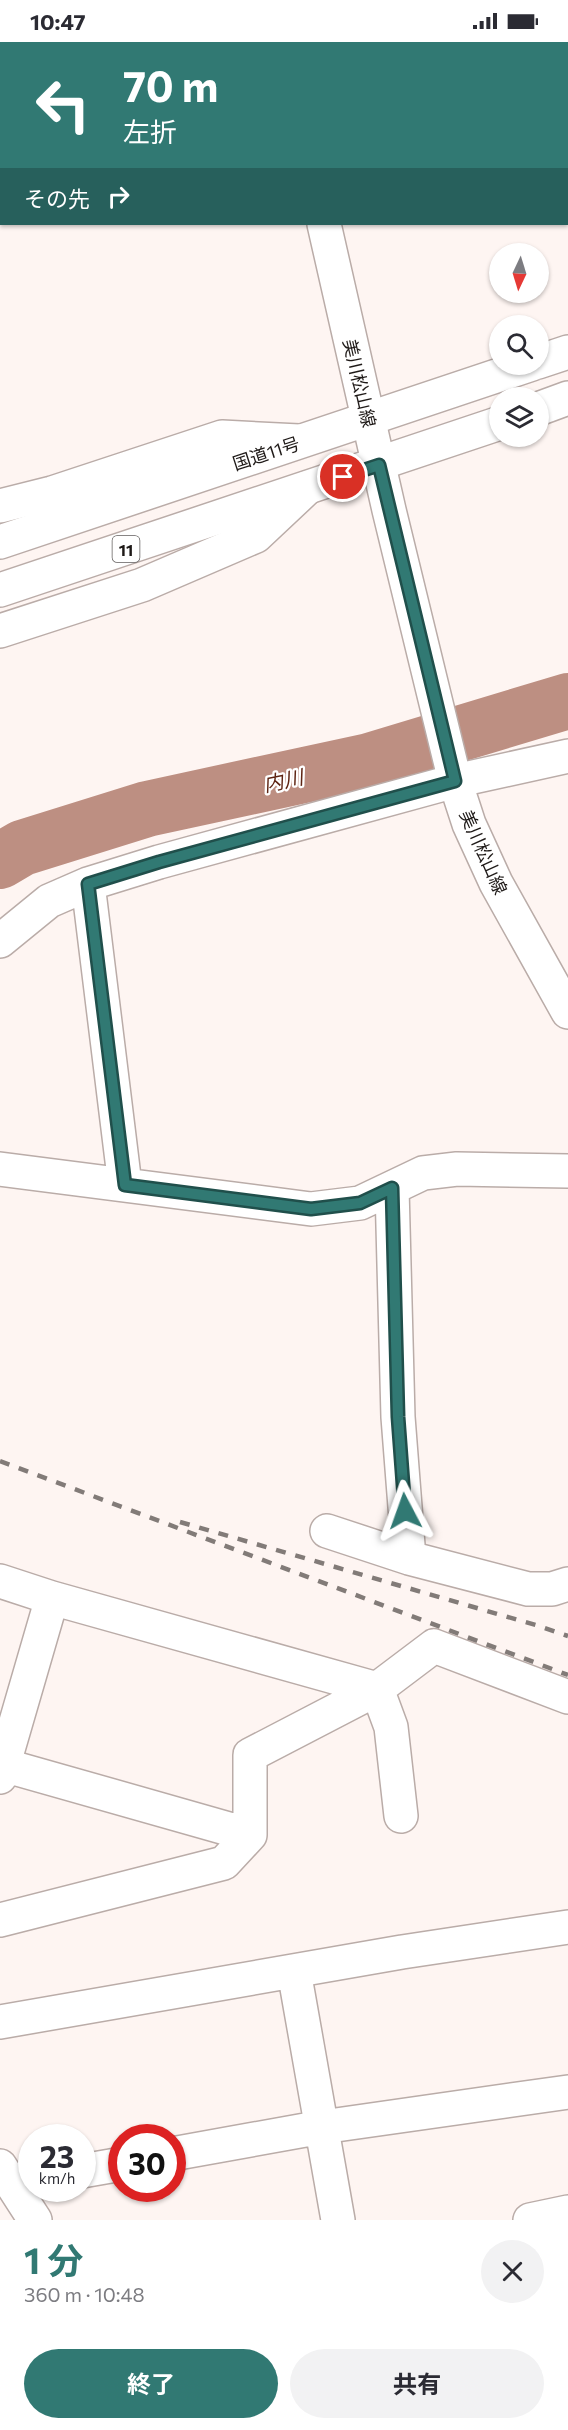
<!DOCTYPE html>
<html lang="ja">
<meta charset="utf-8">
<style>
:root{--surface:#fff;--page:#f2f2f3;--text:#2b2b33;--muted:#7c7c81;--accent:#317973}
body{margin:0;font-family:Commissioner,"Noto Sans JP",sans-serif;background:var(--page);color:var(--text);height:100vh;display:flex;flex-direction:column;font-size:22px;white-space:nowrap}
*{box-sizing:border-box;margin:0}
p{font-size:20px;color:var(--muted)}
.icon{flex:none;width:33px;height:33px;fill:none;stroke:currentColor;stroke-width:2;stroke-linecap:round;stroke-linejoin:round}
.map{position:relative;height:2178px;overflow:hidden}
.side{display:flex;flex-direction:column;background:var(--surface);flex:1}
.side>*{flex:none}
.hud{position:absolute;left:0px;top:0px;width:568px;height:183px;box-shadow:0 2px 4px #0004;background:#317973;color:#fff;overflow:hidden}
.needle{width:39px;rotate:184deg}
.buttons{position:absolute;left:489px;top:201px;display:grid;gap:12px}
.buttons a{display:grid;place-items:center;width:60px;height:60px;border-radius:50%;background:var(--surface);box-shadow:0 2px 4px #0004;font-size:30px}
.speed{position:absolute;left:18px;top:2082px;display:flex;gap:12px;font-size:30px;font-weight:700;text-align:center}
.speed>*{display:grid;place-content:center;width:78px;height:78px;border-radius:50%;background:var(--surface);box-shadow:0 2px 4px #0004;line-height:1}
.speed small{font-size:15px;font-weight:400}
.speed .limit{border:9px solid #d22;background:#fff;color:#111}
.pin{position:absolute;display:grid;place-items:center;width:51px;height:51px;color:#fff;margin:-26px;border:3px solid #fff;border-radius:50%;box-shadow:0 2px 6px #0007}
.me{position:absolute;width:66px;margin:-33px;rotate:356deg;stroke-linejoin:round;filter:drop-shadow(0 0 4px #0008)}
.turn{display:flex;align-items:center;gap:21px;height:126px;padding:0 24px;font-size:27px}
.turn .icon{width:78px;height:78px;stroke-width:2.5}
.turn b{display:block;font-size:42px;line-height:51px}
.then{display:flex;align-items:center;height:57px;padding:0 24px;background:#0003;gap:12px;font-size:22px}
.round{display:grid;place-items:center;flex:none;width:63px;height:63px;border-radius:32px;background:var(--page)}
.head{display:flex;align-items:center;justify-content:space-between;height:102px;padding:0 24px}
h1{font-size:36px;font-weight:700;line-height:45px;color:var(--accent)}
.cta{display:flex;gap:12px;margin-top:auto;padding:12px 24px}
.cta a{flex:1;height:69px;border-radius:36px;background:var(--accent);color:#fff;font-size:24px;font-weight:700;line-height:69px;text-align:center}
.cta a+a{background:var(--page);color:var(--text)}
.status{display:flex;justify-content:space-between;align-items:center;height:42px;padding:0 30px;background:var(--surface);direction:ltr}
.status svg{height:16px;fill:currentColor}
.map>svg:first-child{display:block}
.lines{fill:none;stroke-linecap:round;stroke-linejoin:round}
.river{stroke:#bd8f82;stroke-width:56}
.minor-casing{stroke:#baaca8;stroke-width:36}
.major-casing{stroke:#baaca8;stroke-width:36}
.highway-casing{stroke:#baaca8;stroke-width:36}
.minor{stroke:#fff;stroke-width:33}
.major{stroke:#fff;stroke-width:33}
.highway{stroke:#fff;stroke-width:33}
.rail{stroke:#827b78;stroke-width:4.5;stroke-dasharray:10 10;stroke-linecap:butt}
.route-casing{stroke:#204f4b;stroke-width:15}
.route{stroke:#317973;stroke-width:10}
.labels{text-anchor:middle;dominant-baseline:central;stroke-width:4.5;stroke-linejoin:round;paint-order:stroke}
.shield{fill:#fff;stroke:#625e5d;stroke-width:1.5}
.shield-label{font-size:16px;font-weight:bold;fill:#1e1917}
.street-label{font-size:18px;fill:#1e1917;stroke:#fff}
.water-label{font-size:20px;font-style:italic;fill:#5e2412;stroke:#fff}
</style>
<div class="status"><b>10:47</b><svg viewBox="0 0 49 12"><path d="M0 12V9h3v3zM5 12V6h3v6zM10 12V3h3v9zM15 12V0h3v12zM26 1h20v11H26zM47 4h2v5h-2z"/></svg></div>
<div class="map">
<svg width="568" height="2178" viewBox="0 0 568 2178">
<rect width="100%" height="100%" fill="#fef5f2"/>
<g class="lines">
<path class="river" d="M0,819L22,806L147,767L369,719L568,659"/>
<g class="minor-casing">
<path id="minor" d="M0,464L52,451L222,395L299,399
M0,589L142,543L256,494L307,446
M88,842L125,1143
M0,899L49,859L88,842L159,820L455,739L568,714
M0,1127L311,1167L360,1161L423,1131L457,1127L568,1129
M392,1146L398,1375L409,1516
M327,1489L409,1516L528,1547H552L568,1542
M0,1539L52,1556L377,1647L391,1685L401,1774
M0,1722L250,1793
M0,1735L52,1556
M0,1878L224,1821L250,1793V1713L377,1647L434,1604L568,1655
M294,1929L338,2178
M0,1980L402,1910L568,1885
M172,2112L322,2085L568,2050
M0,2124L35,2178
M82,2129L122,2122
M530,2178L568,2170"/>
</g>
<g class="major-casing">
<path id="major" d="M284,0L285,2
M324,182L389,468L455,739L469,782L496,841L568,970"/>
</g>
<g class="highway-casing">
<path id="highway" d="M538,320L568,310
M538,367L568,356
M0,500L532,322
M0,548L500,381"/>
</g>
<use href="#minor" class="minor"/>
<use href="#major" class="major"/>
<use href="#highway" class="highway"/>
<path class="rail" d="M0,1419L568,1633
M180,1480L539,1584L568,1594"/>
</g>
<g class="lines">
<g class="route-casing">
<path id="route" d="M343,435L379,423L455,739L159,820L88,842L125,1143L311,1167L360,1161L392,1146L398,1375L405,1469"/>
</g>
<use href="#route" class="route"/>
</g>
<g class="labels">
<rect class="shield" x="112.5" y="494" width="27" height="26" rx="4.5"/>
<g class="shield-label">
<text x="126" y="507">11</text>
</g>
<g class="street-label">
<text transform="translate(360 341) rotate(77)">美川松山線</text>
<text transform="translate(266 411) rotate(-18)">国道11号</text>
<text transform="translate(484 810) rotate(66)">美川松山線</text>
</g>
<g class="water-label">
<text transform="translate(283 738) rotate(-12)">内川</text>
</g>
</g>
</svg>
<div class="buttons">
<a><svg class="needle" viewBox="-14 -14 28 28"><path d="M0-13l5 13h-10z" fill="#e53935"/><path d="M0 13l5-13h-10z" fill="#7c7c81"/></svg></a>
<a><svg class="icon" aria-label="search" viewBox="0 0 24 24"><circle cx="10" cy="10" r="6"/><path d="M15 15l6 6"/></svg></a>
<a><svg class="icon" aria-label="layers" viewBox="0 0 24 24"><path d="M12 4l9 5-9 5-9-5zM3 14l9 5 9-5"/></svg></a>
</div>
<div class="speed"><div>23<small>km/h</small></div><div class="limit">30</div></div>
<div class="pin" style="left:343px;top:435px;background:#d93025"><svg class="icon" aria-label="arrive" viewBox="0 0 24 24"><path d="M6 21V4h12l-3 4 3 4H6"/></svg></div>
<svg class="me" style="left:405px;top:1469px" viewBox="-20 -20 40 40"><path d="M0-17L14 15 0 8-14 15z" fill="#317973" stroke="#fff" stroke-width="4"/></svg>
<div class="hud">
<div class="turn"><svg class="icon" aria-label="left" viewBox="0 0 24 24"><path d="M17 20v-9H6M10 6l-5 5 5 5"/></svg><div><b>70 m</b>左折</div></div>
<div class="then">その先<svg class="icon" aria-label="right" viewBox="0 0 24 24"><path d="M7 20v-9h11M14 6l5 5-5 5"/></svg></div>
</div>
</div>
<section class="side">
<div class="head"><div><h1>1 分</h1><p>360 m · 10:48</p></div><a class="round"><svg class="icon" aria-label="close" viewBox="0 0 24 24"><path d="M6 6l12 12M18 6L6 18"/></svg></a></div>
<div class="cta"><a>終了</a><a>共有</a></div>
</section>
